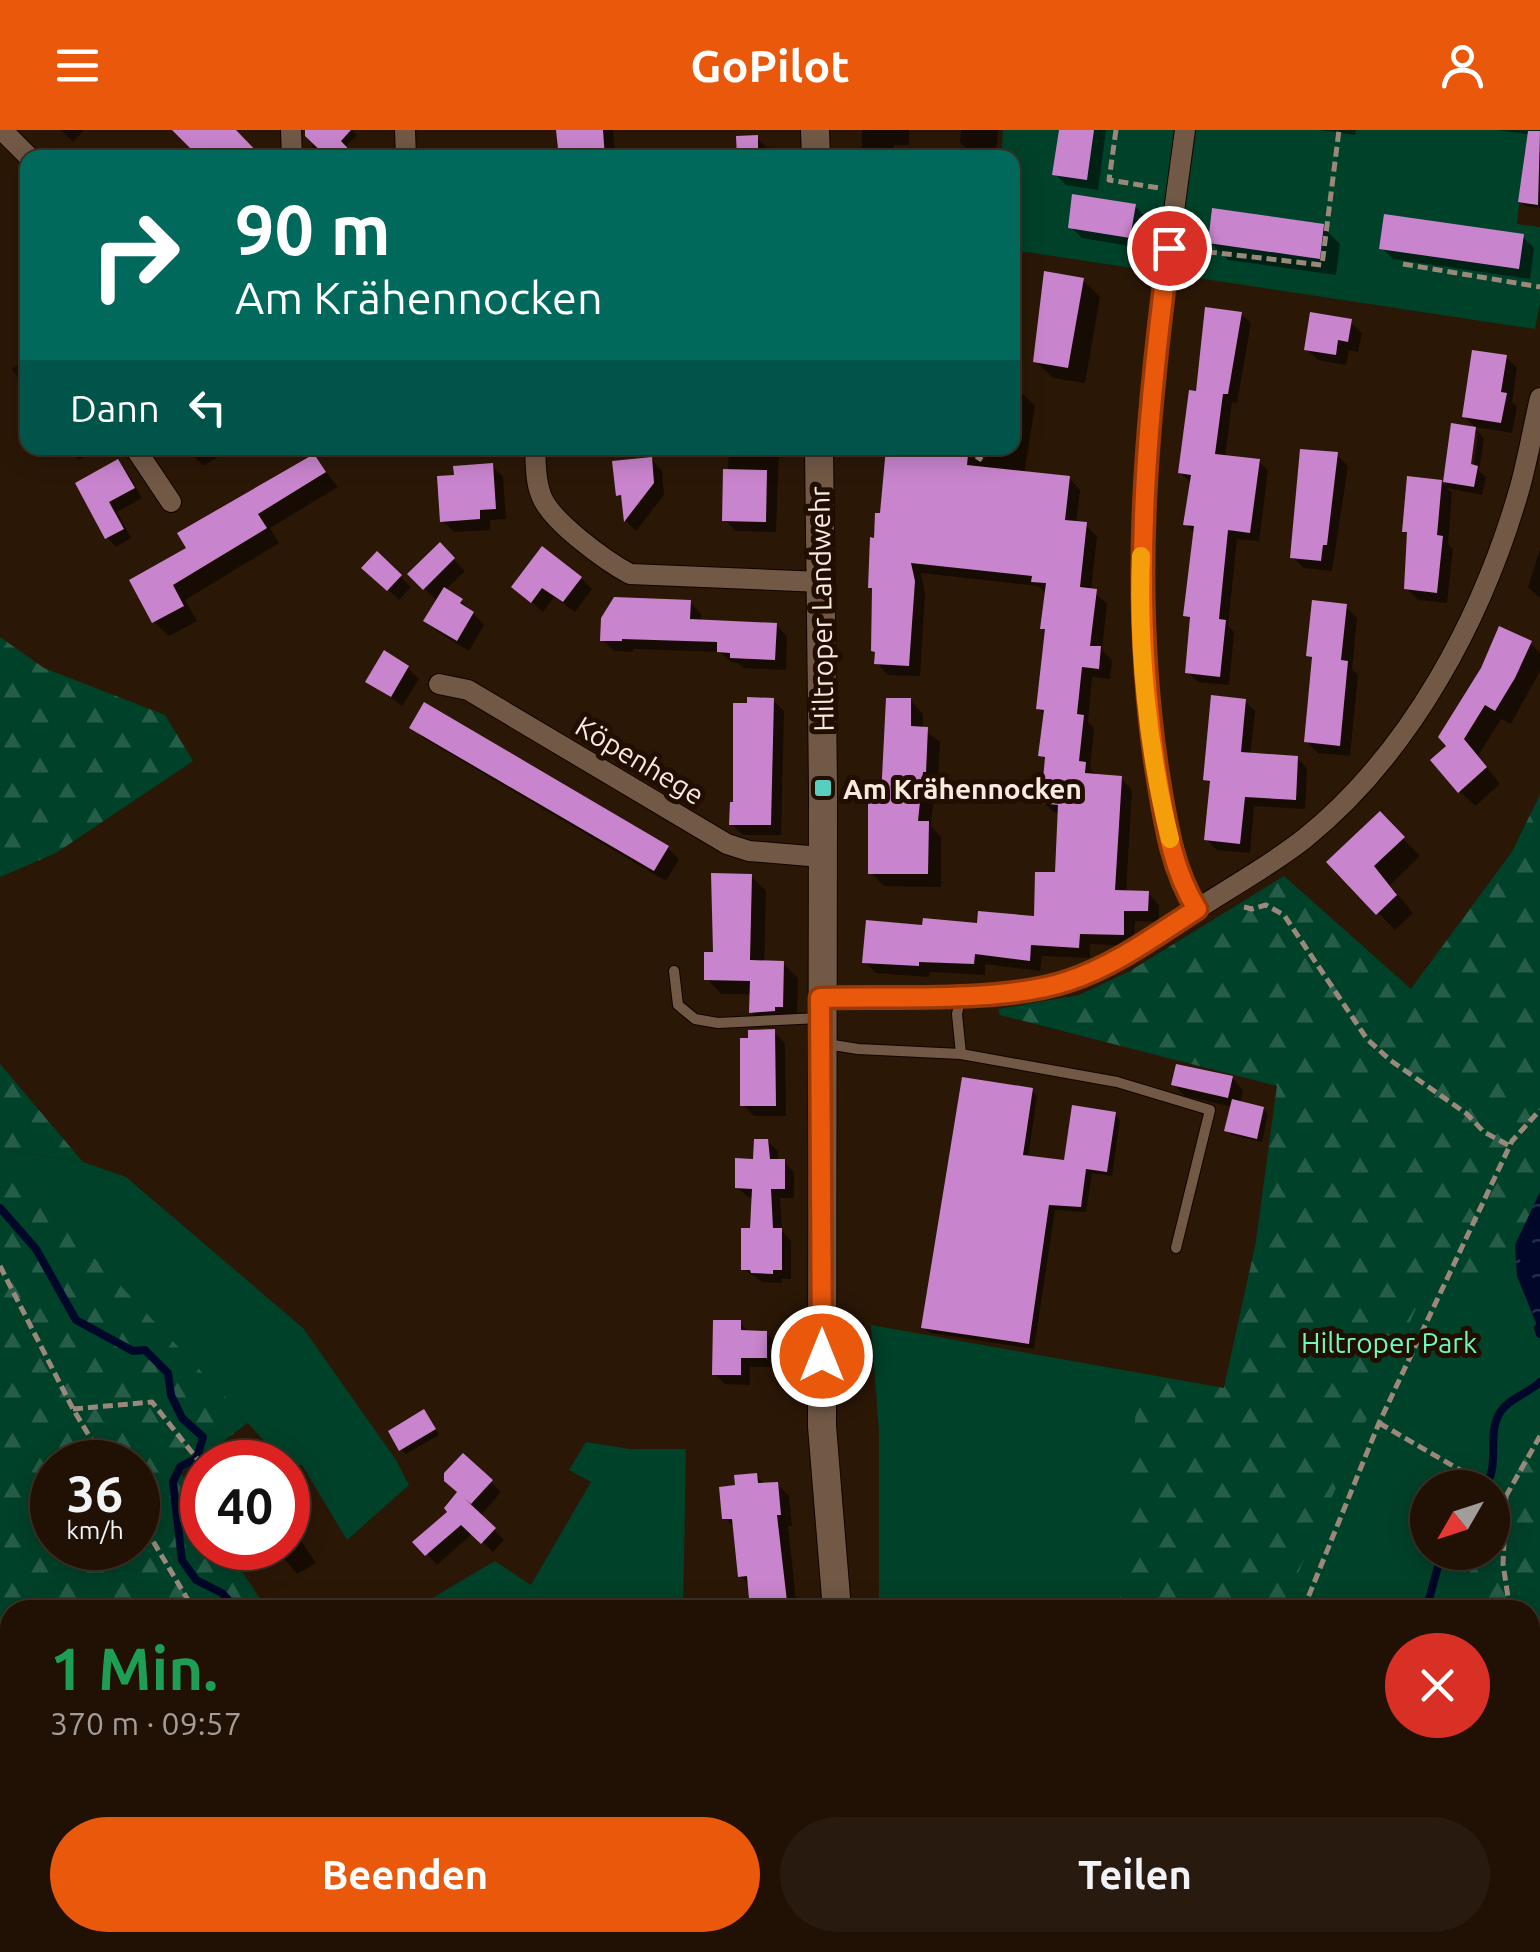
<!DOCTYPE html>
<html lang="de">
<meta charset="utf-8">
<style>
:root{--surface:#201104;--page:#281a0e;--text:#f1f3f6;--muted:#a29d9a;--line:#3d3126;--accent:#ea580c}
body{margin:0;font-family:Ubuntu,sans-serif;background:var(--page);color:var(--text);height:100vh;display:flex;flex-direction:column;font-size:38px;white-space:nowrap}
*{box-sizing:border-box;margin:0}
p{font-size:32px;color:var(--muted)}
.icon{flex:none;width:55px;height:55px;fill:none;stroke:currentColor;stroke-width:2;stroke-linecap:round;stroke-linejoin:round}
.map{position:relative;flex:1;overflow:hidden}
.details{position:absolute;left:0px;top:1470px;width:1540px;height:352px;display:flex;flex-direction:column;background:var(--surface);border-radius:30px 30px 0 0;box-shadow:0 5px 25px #0003,0 0 0 2px var(--line)}
.details>*{flex:none}
.top-card{position:absolute;left:20px;top:20px;width:1000px;height:305px;border-radius:20px;box-shadow:0 5px 25px #0003,0 0 0 2px var(--line);background:#00695c;color:#fff;overflow:hidden}
.needle{width:65px;rotate:231deg}
.tools{position:absolute;left:1410px;top:1340px;display:grid;gap:20px}
.tools a{display:grid;place-items:center;width:100px;height:100px;border-radius:50%;background:var(--surface);box-shadow:0 5px 25px #0003,0 0 0 2px var(--line);font-size:50px}
.speed{position:absolute;left:30px;top:1310px;display:flex;gap:20px;font-size:50px;font-weight:700;text-align:center}
.speed>*{display:grid;place-content:center;width:130px;height:130px;border-radius:50%;background:var(--surface);box-shadow:0 5px 25px #0003,0 0 0 2px var(--line);line-height:1}
.speed small{font-size:25px;font-weight:400}
.speed .limit{border:15px solid #d22;background:#fff;color:#111}
.pin{position:absolute;display:grid;place-items:center;width:85px;height:85px;color:#fff;margin:-42px;border:5px solid #fff;border-radius:50%;box-shadow:0 2px 10px #0007}
.me{position:absolute;width:110px;margin:-55px;rotate:0deg;stroke-linejoin:round;filter:drop-shadow(0 0 8px #0008)}
.turn{display:flex;align-items:center;gap:35px;height:210px;padding:0 50px;font-size:45px}
.turn .icon{width:130px;height:130px;stroke-width:2.5}
.turn b{display:block;font-size:70px;line-height:85px}
.then{display:flex;align-items:center;height:95px;padding:0 50px;background:#0003;gap:20px;font-size:38px}
.round{display:grid;place-items:center;flex:none;width:105px;height:105px;border-radius:52px;background:var(--page)}
.head{display:flex;align-items:center;justify-content:space-between;height:170px;padding:0 50px}
h1{font-size:60px;font-weight:700;line-height:75px;color:#1e9e55}
.button{display:flex;gap:20px;margin-top:auto;padding:20px 50px}
.button a{flex:1;height:115px;border-radius:60px;background:var(--accent);color:#fff;font-size:40px;font-weight:700;line-height:115px;text-align:center}
.button a+a{background:var(--page);color:var(--text)}
header{display:flex;justify-content:space-between;align-items:center;height:130px;padding:0 50px;background:var(--accent);color:#fff;font-size:45px;font-weight:700}
.map>svg:first-child{display:block}
.green{fill:#004129;fill-rule:evenodd}
.forest{fill:url(#forest-firs);fill-rule:evenodd}
.water{fill:url(#water-ripples)}
.shadow{fill:#0007;fill-rule:evenodd}
.lines{fill:none;stroke-linecap:round;stroke-linejoin:round}
.stream{stroke:#000729;stroke-width:8}
.building{fill:#c884cc}
.service-casing{stroke:#130300;stroke-width:12}
.minor-casing{stroke:#130300;stroke-width:22}
.tertiary-casing{stroke:#130300;stroke-width:30}
.path{stroke:#9a897b;stroke-width:5;stroke-dasharray:10 5;stroke-linecap:butt}
.service{stroke:#725946;stroke-width:10}
.minor{stroke:#725946;stroke-width:20}
.tertiary{stroke:#725946;stroke-width:28}
.route-casing{stroke:#983908;stroke-width:25}
.route{stroke:#ea580c;stroke-width:18}
.slow{stroke:#f59e0b;stroke-width:18}
.poi-dot{fill:#58cec0;stroke:#210e00;stroke-width:4}
.labels{text-anchor:middle;dominant-baseline:central;stroke-width:10;stroke-linejoin:round;paint-order:stroke}
.street-label{font-size:28px;fill:#f9eadf;stroke:#210e00}
.poi-label{font-size:28px;font-weight:bold;fill:#f9eadf;stroke:#210e00;text-anchor:start}
.park-label{font-size:28px;fill:#6afbbb;stroke:#210e00}
</style>
<header><svg class="icon" aria-label="menu" viewBox="0 0 24 24"><path d="M4 6h16M4 12h16M4 18h16"/></svg>GoPilot<svg class="icon" aria-label="person" viewBox="0 0 24 24"><circle cx="12" cy="8" r="4"/><path d="M4 21q1-7 8-7t8 7"/></svg></header>
<div class="map">
<svg width="1540" height="1822" viewBox="0 0 1540 1822">
<defs>
<pattern id="forest-firs" width="22" height="20" patternUnits="userSpaceOnUse" patternTransform="scale(2.5)"><rect width="22" height="20" fill="#004129"/><path d="M5 1l3.5 6h-7zM16 11l3.5 6h-7z" fill="#265d48"/></pattern>
<pattern id="water-ripples" width="26" height="14" patternUnits="userSpaceOnUse" patternTransform="scale(2.5)"><rect width="26" height="14" fill="#000729"/><path d="M2 4q2-2 4 0t4 0M15 11q2-2 4 0t4 0" fill="none" stroke="#262b48"/></pattern>
</defs>
<rect width="100%" height="100%" fill="#2b1706"/>
<path class="green" d="M1003,0H1540V19H1525L1517,94L1540,97V173L1535,199L1013,120L1012,28H1001Z
M1540,665V1822H905L904,1813L1530,1812V1480H879V1301L871,1195L1224,1258L1256,1112L1277,956L1411,859L1512,722ZM1428,1358H1492V1422H1428Z
M0,1019L83,1032L126,1047L303,1198L396,1330L409,1355L347,1410L302,1335L288,1336V1332H284L0,1028Z
M586,1312L630,1319H686L683,1480H412L495,1431L531,1455L591,1352L569,1340Z"/>
<path class="forest" d="M0,507L44,538L165,585L193,631L56,723L0,747Z
M1540,665V1062L1515,1115L1478,1148L1426,1156L1298,1443L1296,1480H1119L1139,1244L1224,1258L1256,1112L1277,956L1000,885L998,879L1079,865L1130,841L1284,746L1411,859L1512,722Z
M0,934L83,1032L0,1019Z
M0,1028L249,1292L181,1343L202,1379V1418H226L268,1480H10V1812H520L523,1822H0ZM52,1332H138V1418H52Z
M1540,1284V1822H1329L1333,1812H1530V1480H1474L1468,1423L1492,1422L1493,1371Z
M904,1813V1812L1193,1813L1192,1822H905Z"/>
<path class="water" d="M1540,1062V1198H1538L1517,1146L1515,1115Z"/>
<path class="shadow" d="M61,0H84L73,12Z
M321,0H352L357,5L344,18L353,28H321L311,18Z
M559,0H613L615,28H437L561,19Z
M862,0H909V15H894V28H862Z
M961,0H998L996,26L971,23L960,12Z
M1061,0H1106L1098,60L1066,55L1055,44Z
M1319,0H1356L1355,5Z
M1498,0H1540V6Z
M757,8L766,17L775,18L784,28H740Z
M1527,22L1540,23V78L1525,76L1520,71Z
M1135,76L1146,88L1141,118L1082,108L1071,97Z
M1323,97L1340,114L1336,145L1228,130L1210,112Z
M1523,107L1534,118L1530,149L1393,129L1382,118Z
M1083,150L1100,167L1085,253L1053,248L1035,231Z
M1241,184L1251,193L1237,273L1232,272L1225,328L1259,331L1268,341L1259,411L1237,409L1228,496L1234,502L1229,555L1198,552L1188,542L1193,491L1186,485L1195,404L1186,394L1190,352L1180,342L1198,263Z
M1350,192L1362,203L1358,222L1349,220L1346,235L1318,230L1306,219Z
M1506,227L1517,238L1512,272L1517,277L1512,303L1475,297L1464,286Z
M28,229V262L12,239Z
M1012,263L1024,265L1035,276L1024,344L1069,348L1080,360L1076,394L1085,395L1097,406L1091,461L1107,473L1102,520L1112,530L1110,549L1092,547L1088,592L1094,598L1090,639L1098,646L1121,648L1132,660L1126,763H1148L1159,775V792L1135,791L1134,816L1090,814V828L1042,826L1040,841L985,834V845L930,842L929,847L876,843L865,832L924,798L1036,789L1057,745L1060,684L1055,683L1043,672L1047,632L1041,625L1046,586L1039,579L1047,502L1043,498L1045,462L1038,456L921,443L925,464L920,546L888,545L877,533L876,410L882,386L888,319L985,329L986,318H1012Z
M1453,296L1475,299L1484,308L1479,341L1486,347L1482,365L1447,358L1452,363L1448,414L1453,419L1447,473L1418,470L1406,458L1410,406L1404,401L1441,352L1445,356ZM1473,303H1478L1472,347H1467Z
M66,318H98L79,330Z
M187,318H232L203,336Z
M485,318H518L487,320Z
M582,318H619L585,321Z
M729,318H779L776,402L736,401L725,390Z
M1337,325L1348,336L1332,441L1304,438L1292,427Z
M314,327L338,357L270,398L279,413L185,470L197,491L169,506L154,492L132,451L190,419Z
M651,329L662,341L664,365L636,401L626,391L624,371L618,365Z
M118,332L127,342L142,368L117,382L131,408L116,417L107,407L78,354Z
M492,336L503,347L506,389L490,390V400L454,402L443,391L457,347Z
M440,415L465,441L444,461L461,471L484,495L469,521L438,502L427,491L438,472L410,444Z
M1540,419V468L1528,457Z
M377,425L411,457L399,470L365,438Z
M581,448L592,459L575,482L554,467L543,482L514,456Z
M690,472L701,484V492L776,495L787,506L786,540L743,538L738,533L731,532L720,522L633,519V522L614,521L603,510Z
M1346,477L1357,488L1352,539L1358,545L1350,626L1318,623L1306,611L1314,531L1308,525Z
M1530,513L1540,523V541L1511,594L1501,589L1478,626L1500,654L1475,676L1460,661L1450,616Z
M408,538L419,549L402,576L369,551Z
M773,570L784,581L781,705H743L732,694L735,675Z
M910,570L923,584V599L940,612L938,654H935L931,696L941,707V757L884,756L871,743L883,670Z
M1245,571L1255,581L1250,626L1297,628L1307,638L1305,679L1254,676L1250,723L1217,720L1207,710L1212,656L1206,649Z
M412,597L668,718L679,729L666,751L423,608Z
M1380,685L1420,726L1390,755L1413,783L1395,800L1329,732Z
M751,746L766,761L764,833H783L798,848L797,890H788V895L766,896L751,882L752,864H721L707,849Z
M774,902L785,913L786,986H754L743,975Z
M1232,948L1243,960L1240,974L1263,979L1268,984L1262,1012L1232,1005L1227,1001L1233,977L1185,966L1174,955Z
M1031,960L1037,966L1028,1028L1066,1033L1114,984L1120,990L1112,1046L1092,1043L1086,1082L1055,1080L1034,1219L930,1203L924,1198Z
M767,1011L778,1021V1032H784L794,1042V1068H780L782,1101L791,1111V1149H782V1153L763,1152L743,1139L753,1101L754,1068L748,1067L737,1057Z
M740,1193L750,1203H766L776,1213V1237H750V1255L725,1254L715,1244Z
M429,1287L439,1305L406,1324L401,1319Z
M756,1346L766,1355L777,1354L789,1366L792,1396H788L797,1480H753L750,1455L740,1446L736,1399L725,1388L738,1357Z
M491,1352L501,1362L480,1386L504,1410L493,1422L473,1403L437,1435L416,1412L451,1382L447,1378Z
M288,1392L316,1433L297,1444L276,1418H288Z"/>
<g class="lines">
<path class="stream" d="M0,1078L36,1119L76,1190L133,1221L145,1220L168,1243L171,1265L182,1288L203,1307L197,1328L180,1337L173,1352L182,1430L196,1450L222,1463L237,1480
M1538,1198L1540,1204
M1484,1358C1502,1335 1485,1304 1501,1281C1510,1268 1529,1263 1540,1252
M1426,1480L1442,1422
M467,1812L474,1822
M1298,1822L1299,1812"/>
</g>
<path class="building" d="M172,0H236L263,28H200Z
M305,0H351L341,11L357,28H328L305,6Z
M556,0H603L605,28H559Z
M1059,0H1094L1087,50L1052,45Z
M1528,1H1540L1538,75L1518,72Z
M758,5V28H737L736,6Z
M1072,64L1136,74L1130,108L1068,98Z
M1212,78L1324,94L1320,129L1208,113Z
M1384,84L1524,104L1519,139L1379,119Z
M1044,141L1084,148L1068,238L1033,232Z
M1205,177L1242,182L1228,264H1223L1215,324L1260,329L1250,403L1228,400L1219,489L1226,490L1220,547L1185,543L1190,487L1183,486L1194,396L1183,395L1191,345L1178,343L1189,260L1196,261Z
M1310,182L1352,189L1348,212L1338,210L1336,225L1304,220Z
M1472,220L1507,225L1501,262L1507,263L1501,293L1462,287Z
M1451,293L1476,297L1471,334L1478,336L1474,357L1443,352Z
M886,318H929V322L968,325L967,335L1070,346L1065,390L1087,392L1080,457L1097,459L1090,516H1101L1099,539L1082,537L1077,584L1084,585L1079,631L1086,632L1085,643L1122,646L1115,760L1149,761L1148,781H1124V805L1080,804L1079,818L1031,815L1030,831L975,824L974,834L919,832V836L862,833L866,790L922,795L923,788L977,793L978,781L1034,786L1035,742H1055L1058,675L1041,673L1045,627L1038,626L1044,580L1036,579L1045,499H1040L1046,453L1031,452L1032,446L911,433L915,451L909,536L874,534L875,522L871,521L872,458H868L870,407L874,408L875,383H880Z
M1300,319L1338,322L1327,415H1323L1321,431L1290,428Z
M314,324L326,342L258,384L267,398L173,455L184,476L152,493L129,450L186,418L177,403Z
M652,327L654,353L624,392L621,365L616,366L612,331Z
M118,329L135,358L109,372L124,399L105,409L75,353Z
M493,333L496,379L480,380V389L440,392L437,346L454,345L453,336Z
M723,339L767,340L766,392L722,391Z
M1407,346L1442,350L1437,405L1443,406L1437,463L1404,459L1407,402H1402Z
M440,412L455,428L423,460L407,444Z
M542,416L582,447L563,472L542,458L531,473L511,457Z
M377,421L402,445L387,461L361,438Z
M444,457L463,469L460,473L474,482L457,511L423,491Z
M614,467L691,470L690,489L777,493L775,530L730,528V523L717,522V512L622,509V511H600L601,488Z
M1312,470L1347,474L1341,530L1348,531L1340,616L1304,612L1312,527L1306,526Z
M1499,496L1532,511L1515,548L1495,581L1485,575L1464,609L1487,637L1458,663L1430,630L1446,616L1438,607L1481,538Z
M384,520L409,536L391,567L365,552Z
M1211,565L1246,569L1241,622L1298,626L1296,670L1245,667L1240,714L1204,710L1210,651L1203,650Z
M747,567L774,568L771,695H729L730,672H733V573H747Z
M886,568H911V596L928,597L926,642H923L918,691H929L928,744H868V667H881Z
M424,572L669,716L654,741L409,598Z
M1380,681L1405,707L1374,736L1397,765L1376,785L1326,732Z
M711,743L752,744L750,830L784,831L783,877H775V881L749,883L750,851L704,850V822H713Z
M775,899L776,976H740V908H748V900Z
M1176,934L1233,946L1228,968L1171,955Z
M962,947L1033,958L1023,1025L1064,1030L1072,975L1116,982L1107,1042L1086,1039L1081,1077L1049,1075L1029,1214L921,1198Z
M1232,969L1264,977L1257,1009L1224,1001Z
M754,1009H768L770,1029H785V1059H771L773,1098H782V1140H773V1144L751,1143L750,1140H741V1098H750L752,1059L735,1058V1028L753,1029Z
M713,1190H741V1200L767,1201V1228H741V1245H712Z
M424,1279L436,1299L399,1321L388,1301Z
M463,1323L493,1350L471,1374L464,1368L496,1398L481,1414L461,1395L425,1426L412,1412L447,1382L444,1378L457,1362L444,1351V1343Z
M757,1343L758,1353L778,1352L781,1385H777L788,1480H750L747,1446L738,1447L732,1389H722L719,1357L735,1355L734,1345Z"/>
<g class="lines">
<g class="service-casing">
<path id="service" d="M674,841L678,875L695,889L718,893L820,888
M961,866L957,884L961,924L1117,952L1210,980L1176,1118
M827,914L858,919L961,924"/>
</g>
<g class="minor-casing">
<path id="minor" d="M2,0L30,28
M291,0L292,28
M405,0L406,28
M1185,0C1156,215 1125,417 1156,635C1164,684 1170,736 1197,779
M135,318L171,372
M535,318C536,333 535,350 541,365C550,391 606,431 630,444L821,452
M439,554L468,560L727,714L749,721L821,727
M820,867C900,866 986,872 1063,853C1114,840 1159,803 1202,776C1236,754 1272,734 1304,709C1411,623 1483,487 1520,357C1528,328 1533,298 1540,268"/>
</g>
<g class="tertiary-casing">
<path id="tertiary" d="M815,0L816,28
M819,318L823,658L822,1296L837,1480
M877,1812L878,1822"/>
</g>
<path class="path" d="M1116,0L1109,50L1159,58
M1192,120L1322,135L1339,0
M1403,134L1540,157
M948,318L968,321L982,330
M1244,777L1252,779L1266,775L1284,785L1367,909L1390,930L1467,984L1484,1002L1510,1016
M0,1136L73,1279L105,1332
M73,1279L152,1272L202,1335
M1379,1293L1491,1358
M1492,1359L1506,1366L1540,1306
M1506,1366L1503,1434L1510,1480
M138,1386L194,1480
M1303,1480L1379,1293L1512,1011L1540,980
M1530,1619L1540,1687
M0,1718L10,1724
M126,1812L135,1822
M397,1812L403,1822
M1129,1822L1134,1812"/>
<use href="#service" class="service"/>
<use href="#minor" class="minor"/>
<use href="#tertiary" class="tertiary"/>
</g>
<g class="lines">
<g class="route-casing">
<path id="route" d="M822,1226L820,868C891,866 1003,873 1068,851C1115,836 1156,805 1197,779C1171,738 1165,689 1157,641C1130,464 1146,294 1169,118"/>
</g>
<use href="#route" class="route"/>
<path class="slow" d="M1141,426C1137,516 1148,622 1170,709"/>
</g>
<rect class="poi-dot" x="813" y="648" width="20" height="20" rx="5"/>
<g class="labels">
<g class="street-label">
<text transform="translate(821 479) rotate(-91)">Hiltroper Landwehr</text>
<text transform="translate(640 630) rotate(31)">Köpenhege</text>
</g>
<g class="poi-label">
<text x="843" y="658">Am Krähennocken</text>
</g>
<g class="park-label">
<text x="1389" y="1212">Hiltroper Park</text>
</g>
</g>
</svg>
<div class="tools">
<a><svg class="needle" viewBox="-14 -14 28 28"><path d="M0-13l5 13h-10z" fill="#e53935"/><path d="M0 13l5-13h-10z" fill="#a29d9a"/></svg></a>
</div>
<div class="speed"><div>36<small>km/h</small></div><div class="limit">40</div></div>
<div class="pin" style="left:1169px;top:118px;background:#d93025"><svg class="icon" aria-label="arrive" viewBox="0 0 24 24"><path d="M6 21V4h12l-3 4 3 4H6"/></svg></div>
<svg class="me" style="left:822px;top:1226px" viewBox="-20 -20 40 40"><circle r="17" fill="#ea580c" stroke="#fff" stroke-width="3"/><path d="M0-11L8 9 0 5-8 9z" fill="#fff"/></svg>
<div class="top-card">
<div class="turn"><svg class="icon" aria-label="right" viewBox="0 0 24 24"><path d="M7 20v-9h11M14 6l5 5-5 5"/></svg><div><b>90 m</b>Am Krähennocken</div></div>
<div class="then">Dann<svg class="icon" aria-label="left" viewBox="0 0 24 24"><path d="M17 20v-9H6M10 6l-5 5 5 5"/></svg></div>
</div>
<section class="details">
<div class="head"><div><h1>1 Min.</h1><p>370 m · 09:57</p></div><a class="round" style="background:#d93025;color:#fff"><svg class="icon" aria-label="close" viewBox="0 0 24 24"><path d="M6 6l12 12M18 6L6 18"/></svg></a></div>
<div class="button"><a>Beenden</a><a>Teilen</a></div>
</section>
</div>
